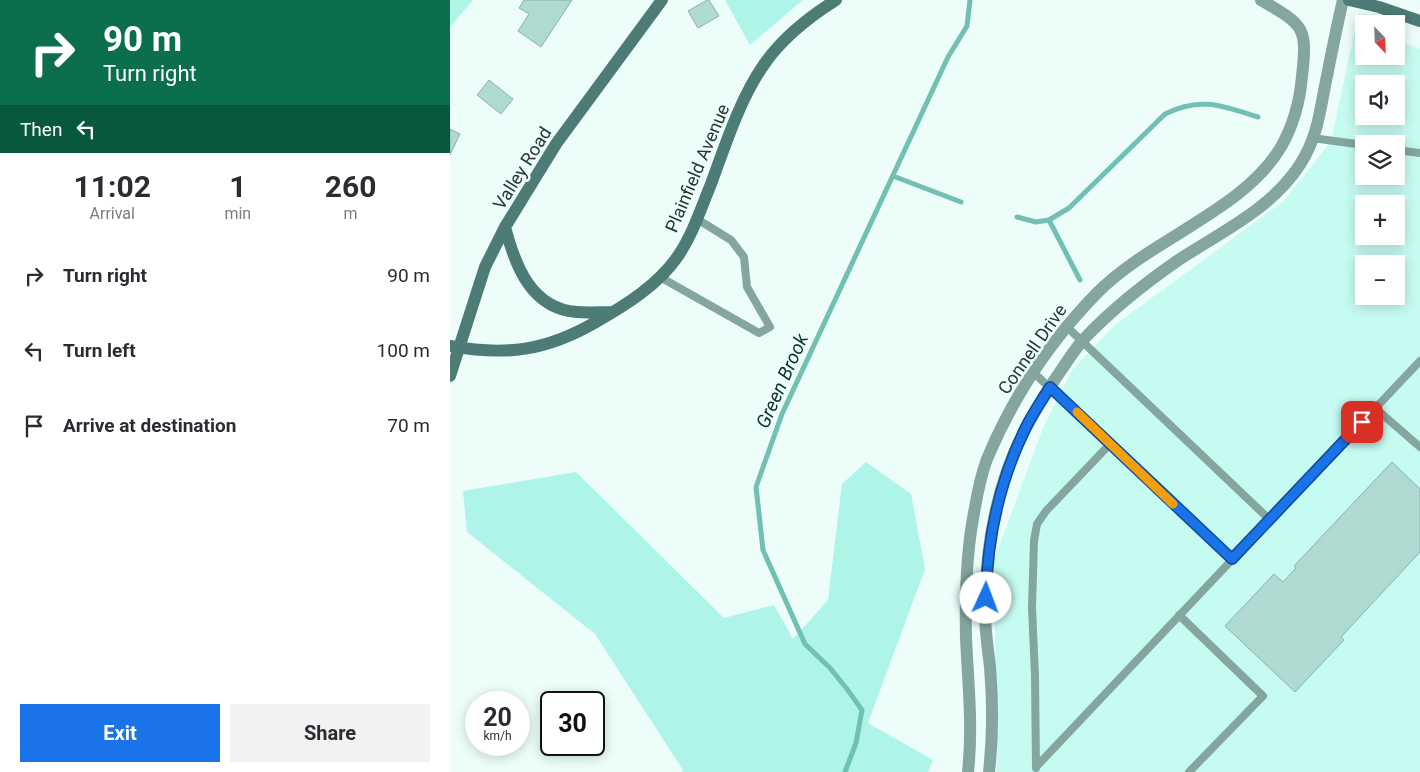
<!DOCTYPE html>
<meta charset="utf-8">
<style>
:root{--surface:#fff;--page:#f2f2f3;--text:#2b2b33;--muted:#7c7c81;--accent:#1a73e8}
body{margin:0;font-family:Roboto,sans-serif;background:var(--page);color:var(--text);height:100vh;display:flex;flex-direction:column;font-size:19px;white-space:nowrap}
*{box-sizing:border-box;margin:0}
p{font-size:16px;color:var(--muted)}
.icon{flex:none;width:28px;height:28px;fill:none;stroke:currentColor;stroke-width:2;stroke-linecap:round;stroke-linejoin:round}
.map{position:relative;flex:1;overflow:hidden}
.panel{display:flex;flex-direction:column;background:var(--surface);width:450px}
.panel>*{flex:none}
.top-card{background:#0b6e4f;color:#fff;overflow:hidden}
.needle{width:32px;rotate:157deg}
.controls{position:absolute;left:905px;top:15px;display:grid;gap:10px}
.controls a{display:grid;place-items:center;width:50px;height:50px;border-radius:0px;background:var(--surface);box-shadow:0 2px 12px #0003;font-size:25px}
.speed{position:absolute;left:15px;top:691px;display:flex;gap:10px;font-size:25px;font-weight:700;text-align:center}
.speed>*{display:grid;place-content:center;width:65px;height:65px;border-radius:50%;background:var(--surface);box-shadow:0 2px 12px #0003;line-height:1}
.speed small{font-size:12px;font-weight:400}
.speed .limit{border:2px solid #111;border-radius:8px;background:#fff;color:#111}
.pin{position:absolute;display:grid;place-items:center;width:42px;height:42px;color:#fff;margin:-21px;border-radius:10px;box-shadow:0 2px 8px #0006}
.me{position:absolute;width:55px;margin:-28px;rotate:2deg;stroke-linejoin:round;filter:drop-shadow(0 0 4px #0008)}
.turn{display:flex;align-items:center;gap:18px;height:105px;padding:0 20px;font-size:22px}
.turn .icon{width:65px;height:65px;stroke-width:2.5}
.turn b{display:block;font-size:35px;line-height:42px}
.then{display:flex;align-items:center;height:48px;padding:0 20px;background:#0003;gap:10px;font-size:19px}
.eta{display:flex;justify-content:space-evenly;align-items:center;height:85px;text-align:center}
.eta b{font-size:30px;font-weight:700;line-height:35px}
.cta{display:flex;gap:10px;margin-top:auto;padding:10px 20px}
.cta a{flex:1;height:58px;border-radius:0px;background:var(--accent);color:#fff;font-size:20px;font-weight:700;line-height:58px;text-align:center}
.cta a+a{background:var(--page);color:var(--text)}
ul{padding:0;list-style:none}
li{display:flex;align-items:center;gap:15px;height:75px;padding:0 20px}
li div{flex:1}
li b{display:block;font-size:19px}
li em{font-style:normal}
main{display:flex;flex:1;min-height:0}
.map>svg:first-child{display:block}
.built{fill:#c6fbf2;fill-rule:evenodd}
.green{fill:#aff4e9}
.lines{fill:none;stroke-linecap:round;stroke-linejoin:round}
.stream{stroke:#72bfb3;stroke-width:5}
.building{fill:#afdad2;stroke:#89b3ab}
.service{stroke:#85a59f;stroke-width:8}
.minor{stroke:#85a59f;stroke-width:12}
.secondary{stroke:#4c7c75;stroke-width:12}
.route-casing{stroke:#114b97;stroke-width:12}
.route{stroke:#1a73e8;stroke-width:9}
.slow{stroke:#f59e0b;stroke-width:9}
.labels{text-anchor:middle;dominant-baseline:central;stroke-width:5;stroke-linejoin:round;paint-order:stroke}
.street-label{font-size:18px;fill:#273835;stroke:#ecfdfa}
.water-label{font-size:19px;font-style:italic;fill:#0d332e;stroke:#ecfdfa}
</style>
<main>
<section class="panel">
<div class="top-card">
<div class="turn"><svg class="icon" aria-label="right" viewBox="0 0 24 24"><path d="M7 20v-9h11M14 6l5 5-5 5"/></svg><div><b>90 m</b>Turn right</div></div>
<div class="then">Then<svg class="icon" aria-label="left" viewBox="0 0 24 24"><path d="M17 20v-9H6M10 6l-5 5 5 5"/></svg></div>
</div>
<div class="eta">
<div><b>11:02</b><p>Arrival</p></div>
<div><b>1</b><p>min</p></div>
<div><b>260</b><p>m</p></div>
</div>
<ul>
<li><svg class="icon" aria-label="right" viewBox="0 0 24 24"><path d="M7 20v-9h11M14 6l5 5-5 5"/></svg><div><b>Turn right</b></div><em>90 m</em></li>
<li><svg class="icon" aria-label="left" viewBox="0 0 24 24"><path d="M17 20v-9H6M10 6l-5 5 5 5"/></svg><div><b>Turn left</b></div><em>100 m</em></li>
<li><svg class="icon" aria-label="arrive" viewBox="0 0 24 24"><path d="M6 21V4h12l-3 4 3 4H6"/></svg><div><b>Arrive at destination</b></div><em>70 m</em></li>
</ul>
<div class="cta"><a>Exit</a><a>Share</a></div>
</section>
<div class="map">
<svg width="970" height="772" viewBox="0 0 970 772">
<rect width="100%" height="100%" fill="#ecfdfa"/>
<path class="built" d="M906,25L914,28V56H946V40L970,49V772H547L544,560L593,428L622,370L665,325L834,201L881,141ZM914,84H946V116H914ZM914,144H946V176H914ZM914,204H946V236H914ZM914,264H946V296H914Z"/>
<path class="green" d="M0,0H23L0,27Z
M275,0H353L300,45Z
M416,462L461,494L475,569L418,723L483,760L478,772H232L233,770L145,634L17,532L13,491L126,472L274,618L324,605L343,639L378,600L392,484Z"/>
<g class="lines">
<path class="stream" d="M443,176L511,202
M567,217L586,222L599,220L619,208L715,114C750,96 773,106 808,117
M599,220L630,280
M395,772L406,743L412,710L397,689L380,668L355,644L313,550L306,487L332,414L498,57L517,26L520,0"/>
</g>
<path class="building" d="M74,0H122L91,47L68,31L79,14L69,8Z
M257,0H259L269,16L248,28L238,11Z
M39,80L63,99L51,114L27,95Z
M0,129L10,134L0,155Z
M942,462L970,489V552L891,637L894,640L845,692L775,626L824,574L833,582L846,568L844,566Z"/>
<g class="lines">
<path class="service" d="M862,138L914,145
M946,150L970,153
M210,277L309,333L320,327L297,287L294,257L281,240L247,219
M616,326L820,520
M583,372L782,559
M925,408L970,447
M729,615L813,696L739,772
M586,767L970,361
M586,768L585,676L582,607L584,541L587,524L596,511L660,444"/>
<path class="minor" d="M518,772C523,727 518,682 516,638C515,596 516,554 524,513C527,495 531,475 537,459C563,397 600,341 647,293C700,239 793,211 831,147C843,126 850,100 852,76C858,26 853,25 811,0
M539,772C543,737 543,703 540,667C538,649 535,631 535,613C535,566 541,518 556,474C569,435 591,399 614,366C620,357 626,348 633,340C661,310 694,284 727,261C771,232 822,209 851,163C869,134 870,108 877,76C882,51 887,25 893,0"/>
<path class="secondary" d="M899,0L929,7L970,21
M55,227C65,265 81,309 127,312C138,313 150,312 162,312
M0,346C56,356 96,351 146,322C176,305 208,285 228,256C243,234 251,208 261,184C275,146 290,99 313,66C331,39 359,17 386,0
M0,376L35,267L55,227L106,144L212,0"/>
</g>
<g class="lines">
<g class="route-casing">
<path id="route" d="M536,598C537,539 550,480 576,427C583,413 592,400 600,387L782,559L912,422"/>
</g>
<use href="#route" class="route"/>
<path class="slow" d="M627,412L723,504"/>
</g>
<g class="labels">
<g class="street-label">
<text transform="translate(72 168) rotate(-58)">Valley Road</text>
<text transform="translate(247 168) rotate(-67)">Plainfield Avenue</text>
<text transform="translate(582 349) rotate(-55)">Connell Drive</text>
</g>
<g class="water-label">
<text transform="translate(332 381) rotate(-66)">Green Brook</text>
</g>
</g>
</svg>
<div class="controls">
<a><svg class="needle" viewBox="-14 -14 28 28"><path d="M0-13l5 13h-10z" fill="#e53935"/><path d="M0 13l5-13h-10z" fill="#7c7c81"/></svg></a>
<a><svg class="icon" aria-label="sound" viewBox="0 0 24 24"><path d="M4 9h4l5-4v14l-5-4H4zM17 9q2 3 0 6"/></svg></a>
<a><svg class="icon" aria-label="layers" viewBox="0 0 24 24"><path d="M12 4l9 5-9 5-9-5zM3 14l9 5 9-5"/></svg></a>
<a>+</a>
<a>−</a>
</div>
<div class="speed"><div>20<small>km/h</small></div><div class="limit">30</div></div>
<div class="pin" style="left:912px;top:422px;background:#d93025"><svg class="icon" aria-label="arrive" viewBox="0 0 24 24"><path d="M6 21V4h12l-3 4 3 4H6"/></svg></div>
<svg class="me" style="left:536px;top:598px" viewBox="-20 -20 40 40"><circle r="19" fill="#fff"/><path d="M0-13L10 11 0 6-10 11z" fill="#1a73e8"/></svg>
</div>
</main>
